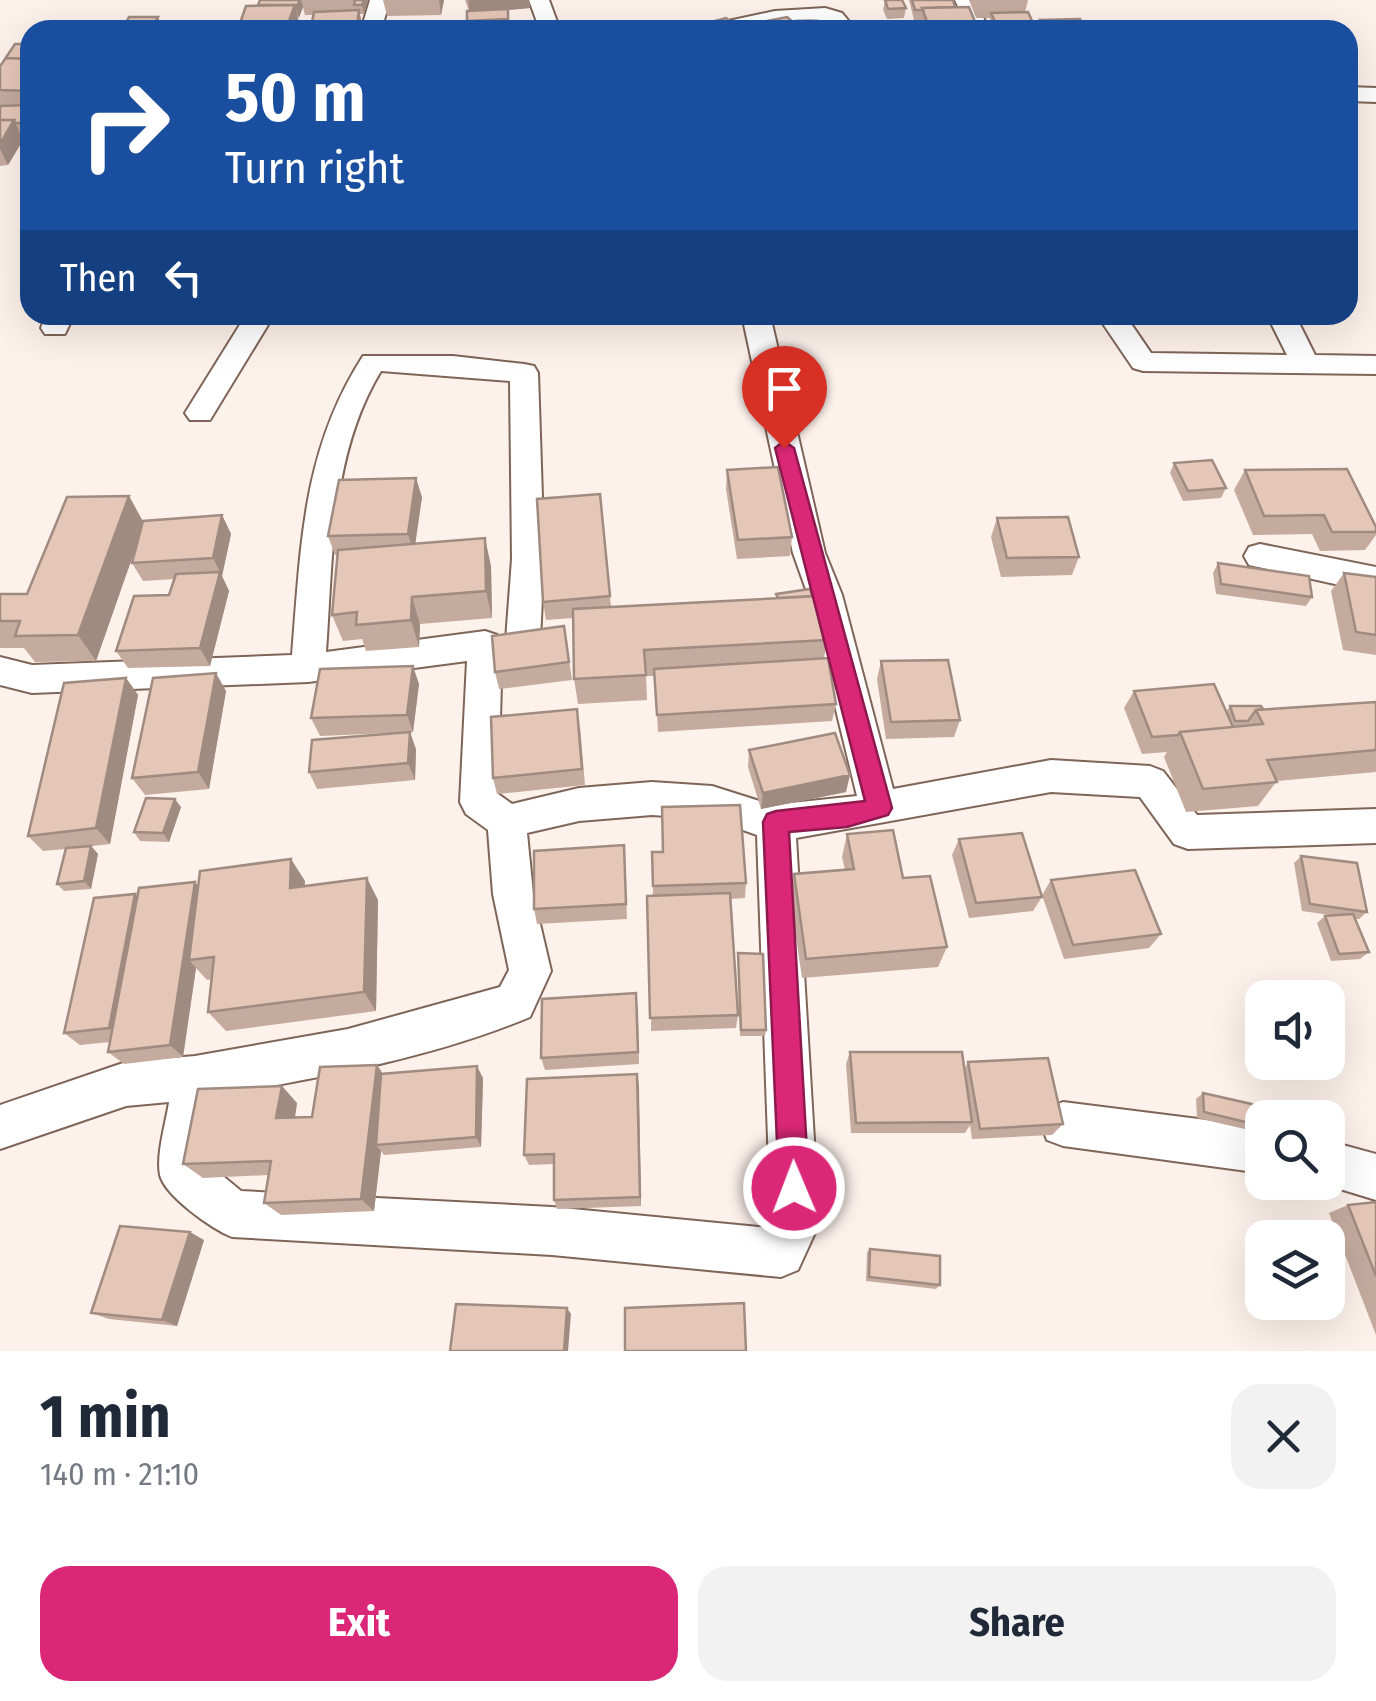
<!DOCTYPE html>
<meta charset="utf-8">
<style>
:root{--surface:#fff;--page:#f2f2f3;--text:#1f2937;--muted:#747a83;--accent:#db2777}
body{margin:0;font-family:"Fira Sans Condensed",sans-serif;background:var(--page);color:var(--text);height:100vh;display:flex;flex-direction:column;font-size:38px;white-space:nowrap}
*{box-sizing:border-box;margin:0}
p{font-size:32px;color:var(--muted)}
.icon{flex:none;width:55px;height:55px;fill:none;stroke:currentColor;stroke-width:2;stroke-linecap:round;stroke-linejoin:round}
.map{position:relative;height:1351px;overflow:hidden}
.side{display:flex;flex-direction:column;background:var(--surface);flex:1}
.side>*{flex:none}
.guide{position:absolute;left:20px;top:20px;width:1338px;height:305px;border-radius:30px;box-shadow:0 10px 40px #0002;background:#1a4fa0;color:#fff;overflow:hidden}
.buttons{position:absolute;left:1245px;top:980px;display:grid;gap:20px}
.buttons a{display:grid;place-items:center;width:100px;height:100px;border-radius:20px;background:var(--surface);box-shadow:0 10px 40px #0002;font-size:50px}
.pin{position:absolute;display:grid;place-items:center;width:85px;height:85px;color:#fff;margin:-102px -42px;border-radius:50% 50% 50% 0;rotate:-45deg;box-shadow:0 0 10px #0007}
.pin .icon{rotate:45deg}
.me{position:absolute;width:110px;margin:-55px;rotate:359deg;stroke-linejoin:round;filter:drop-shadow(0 0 8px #0008)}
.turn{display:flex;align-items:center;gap:35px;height:210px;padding:0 40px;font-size:45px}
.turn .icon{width:130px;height:130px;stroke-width:2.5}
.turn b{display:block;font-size:70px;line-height:85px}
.then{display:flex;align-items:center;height:95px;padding:0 40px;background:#0003;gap:20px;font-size:38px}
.round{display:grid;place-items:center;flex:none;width:105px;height:105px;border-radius:30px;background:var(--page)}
.overview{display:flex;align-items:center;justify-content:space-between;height:170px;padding:0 40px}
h1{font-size:60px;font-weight:700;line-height:75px}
.button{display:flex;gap:20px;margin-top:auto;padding:20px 40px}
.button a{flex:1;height:115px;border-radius:30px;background:var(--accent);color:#fff;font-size:40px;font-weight:700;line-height:115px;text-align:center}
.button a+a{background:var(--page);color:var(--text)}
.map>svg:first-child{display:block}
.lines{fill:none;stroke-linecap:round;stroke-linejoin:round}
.street-casing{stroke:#7f6558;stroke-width:4}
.street{fill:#fff;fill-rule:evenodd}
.wall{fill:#c5ab9e}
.shaded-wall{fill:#a08b81}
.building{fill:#e5c7b8;stroke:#a08b81;stroke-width:2.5}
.route{fill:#db2777;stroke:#8e194d;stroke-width:2.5}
</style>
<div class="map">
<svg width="1376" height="1351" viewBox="0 0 1376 1351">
<rect width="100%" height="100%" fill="#fdf1eb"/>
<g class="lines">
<g class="street-casing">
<path id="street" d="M370,0H390L381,30H361Z
M529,0H549L560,30H540Z
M955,0H975L989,30H969Z
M825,8L842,13L856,30H835L828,21C787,15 743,30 702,30L705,26L775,11Z
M1348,87L1376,88V102L1348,101Z
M30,126V140L0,141V127Z
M46,315H74L65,334H45L41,328Z
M246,315H274L210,420H190L185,413Z
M742,315H770L825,553L842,595L893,789L1051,760L1150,766L1163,771L1197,815L1376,809V843L1188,849L1174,844L1140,797L1051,792L796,838L819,1224L798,1270L781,1277L552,1255L232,1237C212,1229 165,1196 160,1175C156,1154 166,1123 169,1102L126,1106L0,1149V1105L126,1062L195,1056L348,1029L500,987L509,970L493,894L488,830L466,814L460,802L467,661L308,682L32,693L0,685V657L32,665L292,655C301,546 302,451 363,356H453L524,364L534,366L538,373L544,559L540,640L535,650L523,654L511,650L506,640L512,559L510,381L381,371C330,455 333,557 326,652L485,631L497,635L502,645L498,794L512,804L579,788L652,782L712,786L772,805L857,796L808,595L793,553ZM652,815L712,819L757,835L771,1221L768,1228L552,1207L241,1191L206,1162L215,1096C322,1077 429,1059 530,1017L551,971L533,894L527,833L579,821Z
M1097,315H1125L1151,353L1287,355L1267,315H1295L1315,355L1376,356V374L1143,371L1133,368Z
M1260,544L1376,567V593L1249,565L1244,556L1249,547Z
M1063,1102L1262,1127V1173L1063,1146L1047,1140L1041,1124L1047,1108Z
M1328,1141L1376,1154V1200L1317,1182H1328Z"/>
</g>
<use href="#street" class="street"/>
</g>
<path class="wall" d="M260,0H368L364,14H360V30H312L314,15H305L303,7L298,18L299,23L297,30H242L240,23L258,5Z
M383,0H444L441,15L387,16Z
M465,0H529L530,8L508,10L509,28L468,30L467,21L469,11Z
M885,0L906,8L904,18L887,19L883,10Z
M909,0H953L955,7L978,30H877L919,25L920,20H914Z
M969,0H1028L1025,12L1033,23L1031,30H991L990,18H976Z
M767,21L795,29L817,30H766Z
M30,44V125L26,133H20L23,140L8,165L0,166V66Z
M1174,463L1226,488L1221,498L1183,501L1170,473Z
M727,470L792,537L790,556L737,559L726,489Z
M1245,470L1376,527V535L1365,550L1320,551L1312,534L1253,535L1234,490Z
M600,494L611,607L776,598V594L827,640L824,659L836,704L832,721L658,732L655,676H646L647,700L578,704L574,679L573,618L546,620L543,602Z
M129,496L143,521L222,515L231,534L222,576L229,591L210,666L128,668L116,651L169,595L174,579L143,581L132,563L136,546L96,661L35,662L24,648H0V594H27Z
M422,497L415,544L491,566L492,618L420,624L419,647L366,651L362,639L343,641L332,615L338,555H335L328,536Z
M997,518L1079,557L1072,575L1001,577L991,537Z
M1218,563L1312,597L1306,606L1216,594L1213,573Z
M1344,573L1376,577V655L1343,650L1331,591Z
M564,626L572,680L499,689L495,672Z
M881,661L960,720L954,737L886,739L877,679Z
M126,678L138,695L110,844L83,847L91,846L98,854L91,889L64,891L57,884L65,849L43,851L28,836Z
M419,684L413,732L320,736L311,718Z
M226,691L209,789L145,795L132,778Z
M1134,691L1226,712L1230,706L1263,710L1376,702V772L1277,781L1258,806L1186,812L1164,757L1167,752L1142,754L1124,708Z
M580,726L585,785L497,794L493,778Z
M416,749L415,780L317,789L309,772Z
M749,750L846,792L761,809L748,767Z
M181,807L169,842L140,841L134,832Z
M847,834L903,878L947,947L938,967L802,978L790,896L794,874L845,870L842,857Z
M959,839L1042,897L1033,911L969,918L952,855Z
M1301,856L1367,912L1359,919H1355L1369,952L1360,959L1331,961L1317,923L1325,916L1330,915L1302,911L1294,863Z
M625,861L627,919L537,924L534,909Z
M1051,880L1161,934L1149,948L1064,959L1042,895Z
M305,881L304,886L378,900L376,1011L226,1031L208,1012L212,979L207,980L196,968L183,1057L124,1064L108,1052L110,1042L80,1045L64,1033L137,897L195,882L198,886Z
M746,883L745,898L730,899L738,1015L736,1028L651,1031L653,886Z
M738,953L766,1030L765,1036H740Z
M638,1006L639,1064L545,1070L541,1058Z
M850,1052L965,1068L968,1062L1063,1124L1052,1135L972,1139L970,1125L965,1133H851L846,1064Z
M377,1065L383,1074L483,1078L481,1147L384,1155L381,1151L374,1211L281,1215L264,1203L268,1175L203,1178L183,1164L297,1103L295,1118L312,1117Z
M637,1074L641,1206L557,1209L554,1200V1164L529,1165L524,1155Z
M1203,1093L1262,1118V1133L1197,1118L1196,1099Z
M1376,1202V1335L1329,1213L1348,1205Z
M204,1240L177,1326L109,1319L91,1313Z
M870,1249L940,1285L936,1289L866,1281L867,1252Z"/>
<path class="shaded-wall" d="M300,0H301L303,7L299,18L296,8Z
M364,0H368L364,14L362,5Z
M439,0H444L441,15Z
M468,0H529L530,8L508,10L509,28L508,19L470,15Z
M295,5L299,23L297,30H291L289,21Z
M359,10L361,19L360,30H358L357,25Z
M158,17L161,26L159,30H151Z
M795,24V30H775V29Z
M30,106V125L26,133L21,123Z
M14,120L23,140L8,165L0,149V144Z
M416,478L422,497L414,553L408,534Z
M129,496L144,524L96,661L78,635Z
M222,515L231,534L222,576L213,558Z
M485,538L491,566L492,618L486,591Z
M220,572L229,591L210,666L200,648Z
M412,597L420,624L419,647L411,620Z
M413,666L419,684L413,732L407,715Z
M216,673L226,691L209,789L198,772Z
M126,678L138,695L110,844L96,828Z
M410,732L416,749L415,780L408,763Z
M850,775L846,792L761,809L763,793Z
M175,799L181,807L169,842L163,833Z
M91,846L98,854L91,889L84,881Z
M291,859L305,881L303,909L290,888Z
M367,878L378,900L376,1011L364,992Z
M195,882L206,897L189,960L196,968L183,1057L170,1045Z
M135,894L148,909L124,1040L109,1028Z
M377,1065L388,1082L376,1145L381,1151L374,1211L361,1199Z
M477,1066L483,1078L481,1147L476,1137Z
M637,1074L639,1086L641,1206L640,1197Z
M282,1086L297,1103L292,1134L276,1118Z
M190,1232L204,1240L177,1326L162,1320Z
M567,1308L571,1314L568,1351H564Z"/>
<path class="building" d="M260,0H300L296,8L295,5H258Z
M355,0H364L362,5H354Z
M885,0H902L906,8L888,9Z
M912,0H953L955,7L922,8L923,10H915Z
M295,5L289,21L240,23L246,6Z
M969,7L978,29L930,30L922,8Z
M508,9V19L467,21V11Z
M359,10L357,25L311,27L314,12Z
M1028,12L1033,23L996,24L991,13Z
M129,17H158L151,30H122Z
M787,17L795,24L775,29L767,21Z
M726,18L740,30H695L691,27Z
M1080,19L1086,30H1045L1040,20Z
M920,25L924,30L877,29Z
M814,26L817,30L795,29Z
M1029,28L1030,30L991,29Z
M422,29V30H370Z
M15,44H30V59L6,58L3,62Z
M6,58L30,59V91L0,90V66Z
M30,105L21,123H15L14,120H0V106Z
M0,120H14L0,144Z
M1212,460L1226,488L1188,491L1174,463Z
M778,467L792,537L738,540L727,470Z
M1347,469L1376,527V532H1332L1324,515L1264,516L1245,470Z
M416,478L408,534L328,536L339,480Z
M600,494L610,596L543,602L537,499Z
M129,496L78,635L15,636L20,621H0V594H27L67,497Z
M222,515L213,558L132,563L143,521Z
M1068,517L1079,557L1007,558L997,518Z
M485,538L486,591L412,597L411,620L356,625L357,612L332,615L338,550Z
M1218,563L1309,576L1312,597L1221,584Z
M220,572L200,648L116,651L134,596L169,595L176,574Z
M1344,573L1376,577V635L1356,632Z
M810,589L812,596L778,598L776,594Z
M819,596L827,640L644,650L646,675L574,679L573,609Z
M564,626L569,662L495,672L492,636Z
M828,658L836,704L657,715L654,669Z
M948,660L960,720L891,722L881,661Z
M413,666L407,715L311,718L320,669Z
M216,673L198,772L132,778L153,678Z
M126,678L96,828L28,836L64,683Z
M1214,684L1233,727L1180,732L1178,735L1152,737L1134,691Z
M1376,702V750L1267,760L1277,782L1203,789L1180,732L1263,724L1256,710Z
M1230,706H1261L1263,709L1256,710L1248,721H1235Z
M577,709L582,769L493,778L491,717Z
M410,732L408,763L309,772L312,740Z
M835,733L850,775L763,793L749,750Z
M146,798L175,799L163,833L134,832Z
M740,805L746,883L653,886L652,852H663L662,807Z
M893,830L903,878L930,876L947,947L806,959L794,874L854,869L847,834Z
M1022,833L1042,897L976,903L959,839Z
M624,845L626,904L534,909V851Z
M91,846L84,881L57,884L66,848Z
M1301,856L1357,863L1367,912L1310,904Z
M291,859L290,888L367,878L364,992L208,1012L214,957L189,960L200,871Z
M1135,870L1161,934L1073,945L1051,880Z
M195,882L170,1045L108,1052L139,888Z
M730,893L738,1015L650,1018L647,896Z
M135,894L109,1028L64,1033L94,898Z
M1353,914L1369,952L1339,954L1325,916Z
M738,953L763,954L766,1030H741Z
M636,993L638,1052L541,1058L542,999Z
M850,1052H962L972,1122L856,1123Z
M1048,1058L1063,1124L980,1129L968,1062Z
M377,1065L361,1199L264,1203L271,1161L183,1164L198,1089L282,1086L276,1118L312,1117L320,1067Z
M477,1066L476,1137L376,1145L381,1074Z
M637,1074L640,1197L554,1200V1154L524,1155L527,1079Z
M1203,1093L1278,1110V1118H1262V1126L1204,1112Z
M1376,1202V1276L1348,1205Z
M120,1226L190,1232L162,1320L91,1313Z
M870,1249L940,1256V1285L869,1277Z
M744,1303L746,1351H625V1308Z
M456,1304L567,1308L564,1351H450Z"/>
<path class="route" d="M784,441L794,448L892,808L888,815L847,827L789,832L809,1188L805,1199L794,1203L784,1199L779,1188L763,822L767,814L776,811L865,801L775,448Z"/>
</svg>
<div class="buttons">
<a><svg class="icon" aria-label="sound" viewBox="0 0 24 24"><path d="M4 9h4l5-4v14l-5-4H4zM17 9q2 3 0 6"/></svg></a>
<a><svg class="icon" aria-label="search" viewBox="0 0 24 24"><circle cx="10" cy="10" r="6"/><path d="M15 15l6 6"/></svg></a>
<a><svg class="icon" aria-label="layers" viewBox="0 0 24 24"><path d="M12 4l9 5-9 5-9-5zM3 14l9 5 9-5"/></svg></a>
</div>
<div class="pin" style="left:784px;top:448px;background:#d93025"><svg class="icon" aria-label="arrive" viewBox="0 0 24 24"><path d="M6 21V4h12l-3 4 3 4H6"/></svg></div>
<svg class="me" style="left:794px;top:1188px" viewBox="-20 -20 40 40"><circle r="17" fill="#db2777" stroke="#fff" stroke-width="3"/><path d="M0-11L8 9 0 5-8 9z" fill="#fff"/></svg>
<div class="guide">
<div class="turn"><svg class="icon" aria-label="right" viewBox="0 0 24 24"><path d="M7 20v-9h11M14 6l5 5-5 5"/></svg><div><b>50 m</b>Turn right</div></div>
<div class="then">Then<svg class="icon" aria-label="left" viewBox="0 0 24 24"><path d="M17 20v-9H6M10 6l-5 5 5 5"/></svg></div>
</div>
</div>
<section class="side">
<div class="overview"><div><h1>1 min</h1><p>140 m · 21:10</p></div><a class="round"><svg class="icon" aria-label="close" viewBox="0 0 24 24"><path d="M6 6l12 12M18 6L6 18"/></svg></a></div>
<div class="button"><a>Exit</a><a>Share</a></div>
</section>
